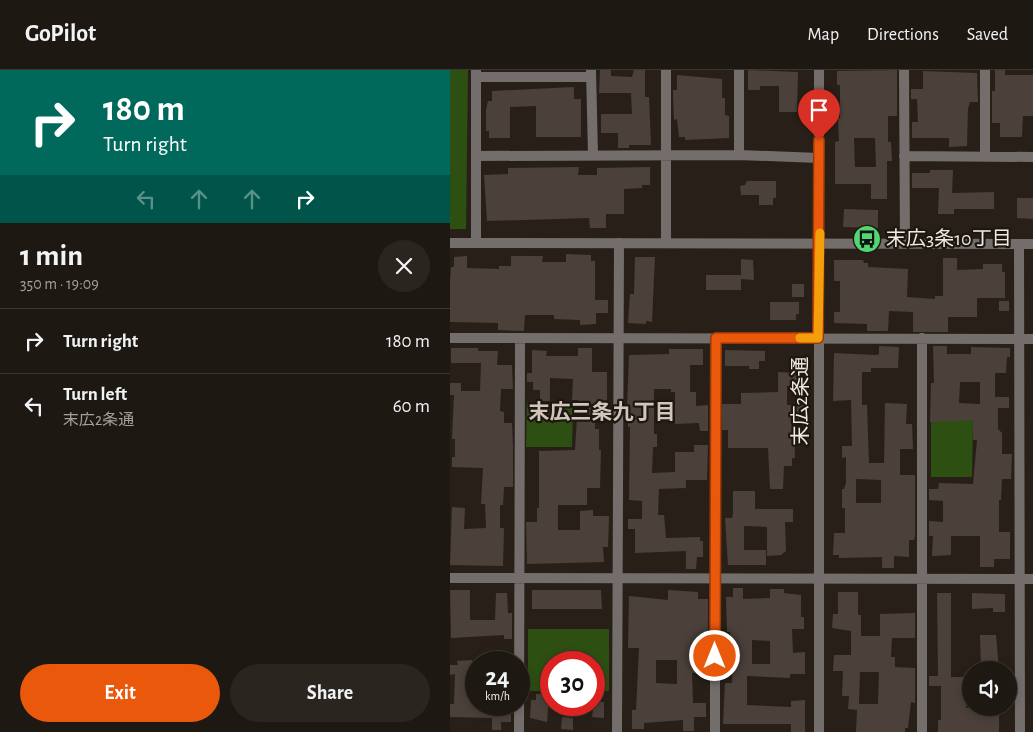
<!DOCTYPE html>
<meta charset="utf-8">
<style>
:root{--surface:#1e1812;--page:#2b2520;--text:#f1f3f6;--muted:#a1a09f;--line:#3c3732;--accent:#ea580c}
body{margin:0;font-family:"Alegreya Sans","Noto Sans JP",sans-serif;background:var(--page);color:var(--text);height:100vh;display:flex;flex-direction:column;font-size:19px;white-space:nowrap}
*{box-sizing:border-box;margin:0}
p{font-size:16px;color:var(--muted)}
.icon{flex:none;width:28px;height:28px;fill:none;stroke:currentColor;stroke-width:2;stroke-linecap:round;stroke-linejoin:round}
.map{position:relative;flex:1;overflow:hidden}
.sheet{display:flex;flex-direction:column;background:var(--surface);width:450px}
.sheet>*{flex:none}
.hud{background:#00695c;color:#fff;overflow:hidden}
.tools{position:absolute;left:512px;top:591px;display:grid;gap:10px}
.tools a{display:grid;place-items:center;width:55px;height:55px;border-radius:50%;background:var(--surface);box-shadow:0 2px 8px #0003,0 0 0 1px var(--line);font-size:25px}
.speed{position:absolute;left:15px;top:581px;display:flex;gap:10px;font-size:25px;font-weight:700;text-align:center}
.speed>*{display:grid;place-content:center;width:65px;height:65px;border-radius:50%;background:var(--surface);box-shadow:0 2px 8px #0003,0 0 0 1px var(--line);line-height:1}
.speed small{font-size:12px;font-weight:400}
.speed .limit{border:8px solid #d22;background:#fff;color:#111}
.pin{position:absolute;display:grid;place-items:center;width:42px;height:42px;color:#fff;margin:-51px -21px;border-radius:50% 50% 50% 0;rotate:-45deg;box-shadow:0 0 5px #0007}
.pin .icon{rotate:45deg}
.me{position:absolute;width:55px;margin:-28px;rotate:0deg;stroke-linejoin:round;filter:drop-shadow(0 0 4px #0008)}
.turn{display:flex;align-items:center;gap:18px;height:105px;padding:0 20px;font-size:22px}
.turn .icon{width:65px;height:65px;stroke-width:2.5}
.turn b{display:block;font-size:35px;line-height:42px}
.lanes{display:flex;align-items:center;height:48px;padding:0 20px;background:#0003;justify-content:center;gap:25px;direction:ltr}
.lanes .off{opacity:.35}
.round{display:grid;place-items:center;flex:none;width:52px;height:52px;border-radius:26px;background:var(--page)}
.summary{display:flex;align-items:center;justify-content:space-between;height:85px;padding:0 20px}
h1{font-size:30px;font-weight:700;line-height:38px}
.button{display:flex;gap:10px;margin-top:auto;padding:10px 20px}
.button a{flex:1;height:58px;border-radius:30px;background:var(--accent);color:#fff;font-size:20px;font-weight:700;line-height:58px;text-align:center}
.button a+a{background:var(--page);color:var(--text)}
ul{padding:0;list-style:none}
li{display:flex;align-items:center;gap:15px;height:65px;padding:0 20px;border-top:1px solid var(--line)}
li div{flex:1}
li b{display:block;font-size:19px}
li em{font-style:normal}
header{display:flex;align-items:center;gap:30px;box-sizing:border-box;height:70px;padding:0 25px;background:var(--surface);border-bottom:1px solid var(--line)}
header strong{font-size:24px}
nav{display:flex;gap:28px;margin-inline-start:auto;font-size:18px}
main{display:flex;flex:1;min-height:0}
.map>svg:first-child{display:block}
.green{fill:#2d4f11}
.building{fill:#4b403a;fill-rule:evenodd}
.lines{fill:none;stroke-linecap:round;stroke-linejoin:round}
.minor{stroke:#736e6b;stroke-width:10}
.tertiary{stroke:#736e6b;stroke-width:10}
.route-casing{stroke:#983908;stroke-width:12}
.route{stroke:#ea580c;stroke-width:9}
.slow{stroke:#f59e0b;stroke-width:9}
.labels{text-anchor:middle;dominant-baseline:central;stroke-width:4.5;stroke-linejoin:round;paint-order:stroke}
.poi-label{font-size:20px;fill:#eee9e3;stroke:#1e170f;text-anchor:start}
.street-label{font-size:20px;fill:#eee9e3;stroke:#1e170f}
.neighbourhood-label{font-size:21px;font-weight:bold;fill:#d0c6bb;stroke:#1e170f}
</style>
<header>
<strong>GoPilot</strong>
<nav><a>Map</a><a>Directions</a><a>Saved</a></nav>
</header>
<main>
<section class="sheet">
<div class="hud">
<div class="turn"><svg class="icon" aria-label="right" viewBox="0 0 24 24"><path d="M7 20v-9h11M14 6l5 5-5 5"/></svg><div><b>180 m</b>Turn right</div></div>
<div class="lanes"><svg class="icon off" aria-label="left" viewBox="0 0 24 24"><path d="M17 20v-9H6M10 6l-5 5 5 5"/></svg><svg class="icon off" aria-label="ahead" viewBox="0 0 24 24"><path d="M12 20V5M6 11l6-6 6 6"/></svg><svg class="icon off" aria-label="ahead" viewBox="0 0 24 24"><path d="M12 20V5M6 11l6-6 6 6"/></svg><svg class="icon" aria-label="right" viewBox="0 0 24 24"><path d="M7 20v-9h11M14 6l5 5-5 5"/></svg></div>
</div>
<div class="summary"><div><h1>1 min</h1><p>350 m · 19:09</p></div><a class="round"><svg class="icon" aria-label="close" viewBox="0 0 24 24"><path d="M6 6l12 12M18 6L6 18"/></svg></a></div>
<ul>
<li><svg class="icon" aria-label="right" viewBox="0 0 24 24"><path d="M7 20v-9h11M14 6l5 5-5 5"/></svg><div><b>Turn right</b></div><em>180 m</em></li>
<li><svg class="icon" aria-label="left" viewBox="0 0 24 24"><path d="M17 20v-9H6M10 6l-5 5 5 5"/></svg><div><b>Turn left</b><p>末広2条通</p></div><em>60 m</em></li>
</ul>
<div class="button"><a>Exit</a><a>Share</a></div>
</section>
<div class="map">
<svg width="583" height="662" viewBox="0 0 583 662">
<rect width="100%" height="100%" fill="#282018"/>
<path class="green" d="M0,0H18L16,159H0Z
M77,333L123,334L122,377H76Z
M481,350H523L522,407H481Z
M78,559H159V621H144V592H101V621H78Z"/>
<path class="building" d="M150,0H161V6L182,7L184,0H195V27H199L201,75H179V78H168V63H151V44H182L181,23H149Z
M298,0L348,2L347,42H329V16H310V20H298Z
M447,0V46H438V72H441L442,91H437V129H421V114H385V72L389,71L388,48H390V15H387V1ZM404,68H425L426,97H405Z
M545,0H555V5H583V46H573L572,67H550V53H542V21H545Z
M473,1L527,3L528,32H520L518,39L517,76L499,77V68H462V52H468L467,29H461V19H473Z
M227,5L272,9V28H275V45L279,46V68L235,70V67H229L227,49L224,50L223,27V20H227Z
M124,17V29H131V67H86V36L60,37V68H39V61H36V40L38,31H42V21Z
M129,97L128,105H147V98L200,97V115H192V118L174,119V144H156V158H140L139,148L37,151L34,105L58,104V98Z
M480,100H503L502,123L544,122V139H504V144H488L489,118H462V103H480Z
M297,111H326V128H323V135H309V125H291L290,116L295,115Z
M567,128H583V149L567,148Z
M394,139L428,140V158L393,157Z
M116,184L141,185V191H145V230H158V243H146V254L130,255V250L104,249V245H75L74,261L48,260V253L0,252V211L1,197H4V187L17,186V198L49,199V196H61V186H93L92,192H116Z
M185,187H205L202,252L196,251V254L178,253L180,224H184Z
M493,188H507V200L533,199V194H552V202H555V228H527V247H498V262H463V242L439,241L438,261H417V254L384,253V242H390V211H384V190H413L414,193H418V197L458,199L457,227L485,229V226H493Z
M291,189L303,190L304,210L291,209V220H256V205H291Z
M342,214H354V227H342Z
M549,231H559V241H549Z
M320,232H349V244H346V250H320Z
M429,276L449,277L448,298H421V302H412V335H417L419,393H434L435,333L457,334L456,354H462L463,379H450V405H465V466L464,470H459V487L444,486V498H432V487L389,488V485H383L384,463H395V438H392V419H394L396,413V387L392,388V376H402L401,330L383,331L384,283L427,285L429,284ZM406,409L431,410V433H406Z
M483,276H497V284H521V277L560,278V287H557L556,303H545V327H559V338H548V359L552,363V384H562L561,409H552L551,430H549V462H560V489H544V497H530V466H501V485L482,486L483,466H479V451L493,452V431L479,430V419H488L489,413L523,414L527,370H523V350L480,352L481,313H484ZM510,312H530V334L509,333Z
M1,278H28V281H48L47,295H62L63,319H51L50,341L54,342V353H62L63,376V417H54L53,435H50V458H54L53,496L0,495L2,437L15,438L14,459L36,458L35,434H31L33,398L2,397V387H5V369H2L4,325H0V313H11V321H30L31,293H1Z
M128,278H142V302H157V341H145V359H149V380H151L150,418H137V435H108V460H130V441L143,440V446H159L158,477H153L154,492L77,494L76,452H87V438H89V381L125,380L128,330H122L123,309L100,308V331H90V320H83V312H77V303H82V280L97,281L96,286H128Z
M219,279H253V295H240V322H246V336L258,335V361H250L249,353L225,354V322H221V319H204V364H207V377H203L202,403L225,402V382H244V375H258L257,410H236V418L209,419L208,445H214L216,468L250,467V471H253V487H247L246,499H236V481L185,483V459H178V449H192V431L179,430L180,357H178L177,339L179,285L219,284Z
M275,280L315,281V291H309V299H299V296H275Z
M328,302L348,303V316H337V335H354L355,350H344L345,388H342V396H334L333,419H320L318,378H278V360H272V334H291V323L328,322Z
M283,421H305V439H343V452H335L336,481L331,485L317,486V457L294,456V480H316V495H278L275,448H282L283,444Z
M283,518H293V529L320,528V519H334V523L351,525V547H354V559H342L343,583L355,582V604H340V608L297,606V635L341,637V631L355,630V662H341V654H273L275,613H282L283,593H280V562H277L276,527H283ZM302,570L320,571V594H302Z
M0,520H20V550H45L46,523H57L58,543H62V569H54V565L1,568Z
M82,520H151L152,539H82Z
M218,520L248,522V529H258V597H246V603H242L243,633H256V647H244V661H233V650L194,653V659H182V640H186L189,578H178L179,526L218,530ZM206,590H227V614L206,613Z
M388,522H408V545H411V566H430V544L465,543V568H442L441,587H445V597L465,598V633L461,632L458,658H455V662H406L407,640L398,639L399,626H392L393,601H383L384,585H401V561L382,558L383,544H388ZM410,602H429L428,634H409Z
M487,523H501V607H516V638H549V662H488V650H491V616H479V606H488Z
M522,523L555,524V542H543V538L522,539Z
M530,565H546L549,600H531Z
M22,590L25,636L61,635V652H51V660H42V648L0,647V634H4L5,604L0,605V595H8L7,591Z
M86,624H99L97,652L80,648L81,630H86Z
M144,632H154V648L142,647Z
M112,647L123,648V660L111,659Z"/>
<g class="lines">
<path class="minor" d="M26,0V173
M141,0L143,85
M454,0L455,174
M535,0V86
M26,7H141
M289,85V0
M26,86L289,85L369,88
M454,86L583,87
M0,173L583,174
M216,173V0
M569,174L570,662
M0,268L583,269
M0,508L583,509
M69,662L70,268
M167,662L169,173
M265,662V268
M472,662V268"/>
<path class="tertiary" d="M369,0V662"/>
</g>
<g class="lines">
<g class="route-casing">
<path id="route" d="M265,586L266,268H368L369,70"/>
</g>
<use href="#route" class="route"/>
<path class="slow" d="M350,268H368L370,163"/>
</g>
<defs>
<g id="bus-disc" transform="scale(1.4375)"><circle r="9.5" fill="#52d673" stroke="#1e170f"/><path d="M-5-6H5V4H4V6H2V4H-2V6H-4V4H-5ZM-3.5-4V0h7V-4ZM-3.5 1.2v1.5H-2V1.2ZM2 1.2v1.5H3.5V1.2Z" fill="#111"/></g>
</defs>
<g fill-rule="evenodd">
<use href="#bus-disc" x="417" y="169"/>
</g>
<g class="labels">
<g class="poi-label">
<text x="436" y="169">末広3条10丁目</text>
</g>
<g class="street-label">
<text transform="translate(351 331) rotate(-90)">末広2条通</text>
</g>
<g class="neighbourhood-label">
<text x="152" y="342">末広三条九丁目</text>
</g>
</g>
</svg>
<div class="tools">
<a><svg class="icon" aria-label="sound" viewBox="0 0 24 24"><path d="M4 9h4l5-4v14l-5-4H4zM17 9q2 3 0 6"/></svg></a>
</div>
<div class="speed"><div>24<small>km/h</small></div><div class="limit">30</div></div>
<div class="pin" style="left:369px;top:70px;background:#d93025"><svg class="icon" aria-label="arrive" viewBox="0 0 24 24"><path d="M6 21V4h12l-3 4 3 4H6"/></svg></div>
<svg class="me" style="left:265px;top:586px" viewBox="-20 -20 40 40"><circle r="17" fill="#ea580c" stroke="#fff" stroke-width="3"/><path d="M0-11L8 9 0 5-8 9z" fill="#fff"/></svg>
</div>
</main>
